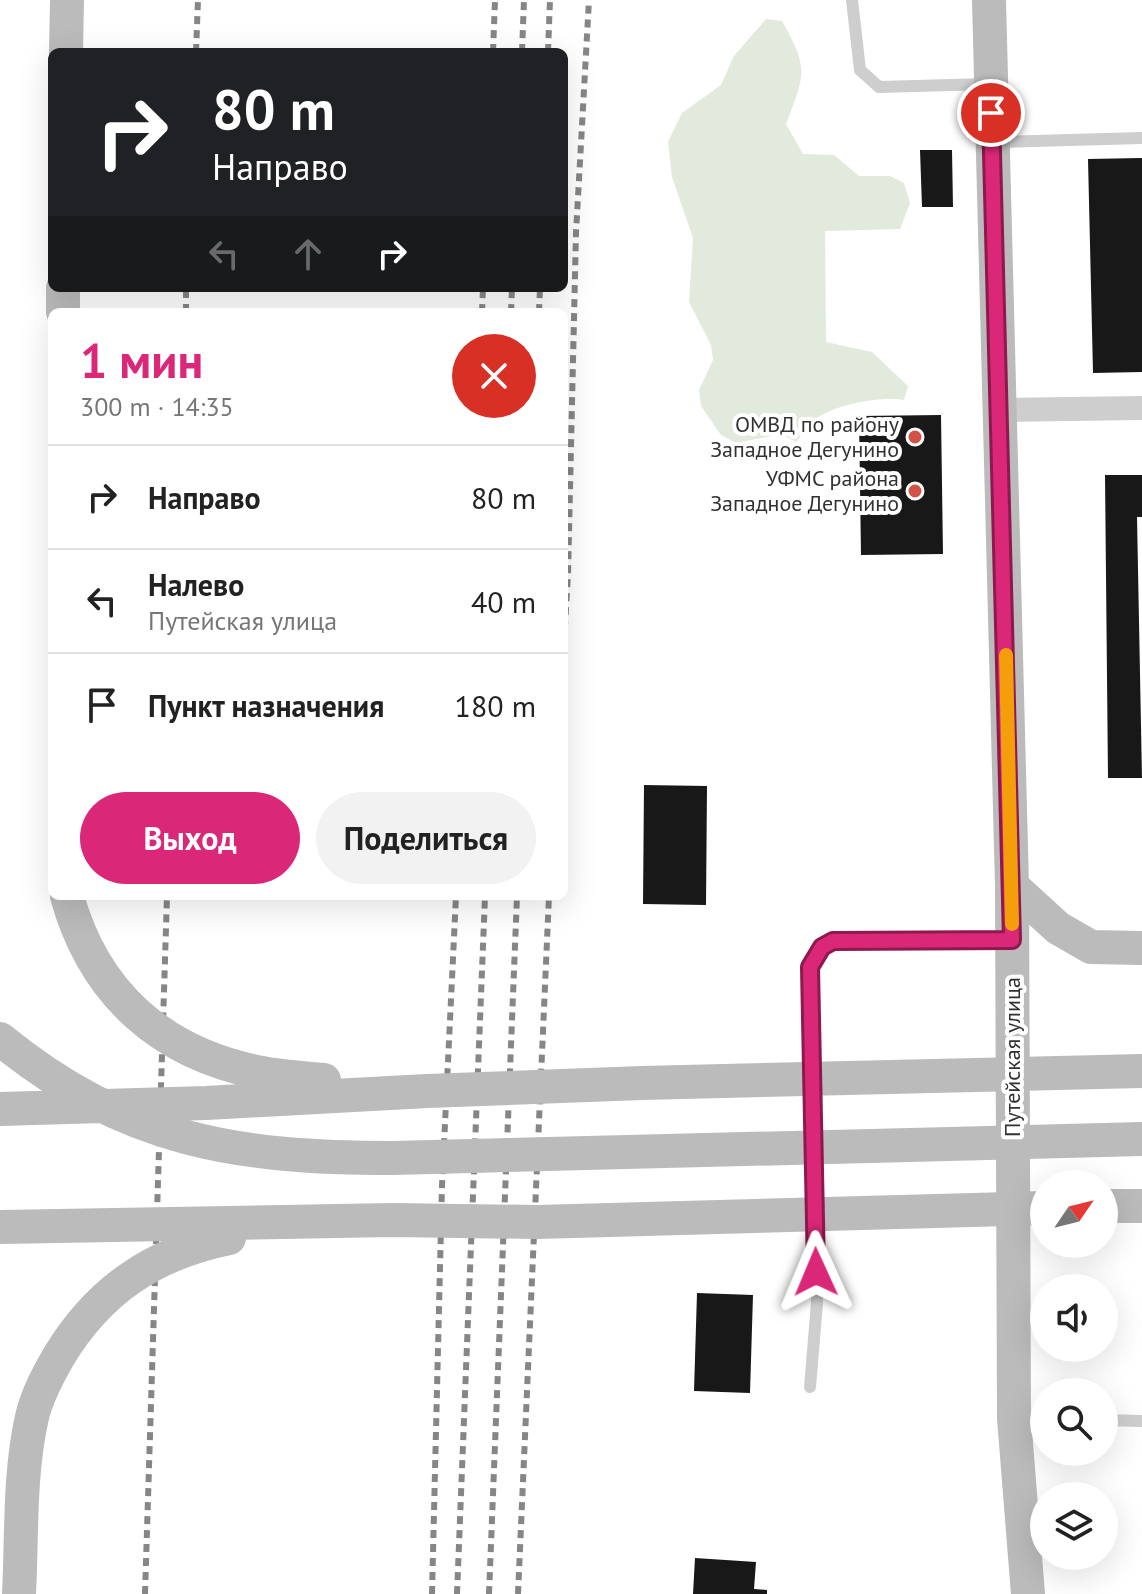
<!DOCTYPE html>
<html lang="ru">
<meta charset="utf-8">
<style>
:root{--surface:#fff;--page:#f2f2f2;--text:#222;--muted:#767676;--line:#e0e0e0;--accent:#db2777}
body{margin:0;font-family:"PT Sans",sans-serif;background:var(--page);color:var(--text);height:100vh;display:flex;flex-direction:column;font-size:30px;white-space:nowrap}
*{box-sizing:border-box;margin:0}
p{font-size:26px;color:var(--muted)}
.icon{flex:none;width:44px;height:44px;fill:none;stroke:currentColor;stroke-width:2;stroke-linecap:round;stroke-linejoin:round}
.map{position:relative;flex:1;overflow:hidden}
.panel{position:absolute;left:48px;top:308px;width:520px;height:592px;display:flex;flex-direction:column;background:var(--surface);border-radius:12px;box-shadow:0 8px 32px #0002}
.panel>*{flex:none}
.top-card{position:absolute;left:48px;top:48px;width:520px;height:244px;border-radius:12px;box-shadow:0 8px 32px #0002;background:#202124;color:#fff;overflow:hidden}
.needle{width:52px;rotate:55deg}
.controls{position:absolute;left:1030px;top:1170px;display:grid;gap:16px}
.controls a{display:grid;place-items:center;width:88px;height:88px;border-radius:50%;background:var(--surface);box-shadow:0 8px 32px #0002;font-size:40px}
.pin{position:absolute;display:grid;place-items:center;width:68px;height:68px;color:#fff;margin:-34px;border:4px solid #fff;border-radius:50%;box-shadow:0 2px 8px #0007}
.me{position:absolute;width:88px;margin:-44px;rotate:359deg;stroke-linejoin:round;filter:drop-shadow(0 0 6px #0008)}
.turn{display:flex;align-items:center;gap:28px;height:168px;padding:0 32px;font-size:36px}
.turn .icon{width:104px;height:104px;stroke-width:2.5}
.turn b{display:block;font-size:56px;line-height:68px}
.lanes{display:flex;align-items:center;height:76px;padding:0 32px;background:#0003;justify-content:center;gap:40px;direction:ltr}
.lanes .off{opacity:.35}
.round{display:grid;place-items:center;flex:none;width:84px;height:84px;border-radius:42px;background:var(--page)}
.head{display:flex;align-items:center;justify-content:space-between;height:136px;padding:0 32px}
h1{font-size:48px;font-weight:700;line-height:60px;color:var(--accent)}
.button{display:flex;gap:16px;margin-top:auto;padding:16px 32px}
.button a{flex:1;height:92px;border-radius:48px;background:var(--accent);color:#fff;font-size:32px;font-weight:700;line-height:92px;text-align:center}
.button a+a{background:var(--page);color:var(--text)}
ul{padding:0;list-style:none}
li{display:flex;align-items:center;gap:24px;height:104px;padding:0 32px;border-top:2px solid var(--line)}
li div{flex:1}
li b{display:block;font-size:30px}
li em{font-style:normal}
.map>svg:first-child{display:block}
.green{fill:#e2e9dd}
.building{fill:#181818}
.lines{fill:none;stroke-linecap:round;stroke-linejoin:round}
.lane{stroke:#cecece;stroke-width:12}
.street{stroke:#cecece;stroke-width:24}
.secondary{stroke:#bbb;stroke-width:34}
.rail{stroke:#868686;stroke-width:6;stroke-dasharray:8 6;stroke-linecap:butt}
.secondary-bridge{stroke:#bbb;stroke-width:34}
.route-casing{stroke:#8e194d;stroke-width:20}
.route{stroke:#db2777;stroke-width:14}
.slow{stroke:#f59e0b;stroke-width:14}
.poi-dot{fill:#d35247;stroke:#fff;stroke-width:3}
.labels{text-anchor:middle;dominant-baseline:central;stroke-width:8;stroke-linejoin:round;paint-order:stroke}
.poi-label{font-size:22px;fill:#313131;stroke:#fff;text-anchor:end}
.street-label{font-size:22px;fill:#313131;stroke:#fff}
</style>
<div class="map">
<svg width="1142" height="1594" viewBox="0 0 1142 1594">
<rect width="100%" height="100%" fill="#fff"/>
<path class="green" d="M766,19L782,21C809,69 805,74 786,124L803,154L834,155L859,176H890L904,183L910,203L900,229L825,231L826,342L872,352L908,386L904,400C882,396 836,404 817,418C809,424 803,434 796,442L782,434L736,443L721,435L701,406L699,390L713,360L711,345L689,302L693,238L672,177L668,142L682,113L721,85L734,56Z"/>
<path class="building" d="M920,150H952L953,207H922Z
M1142,158V372L1093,373L1088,159Z
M941,415L943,554L861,555L859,416Z
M1105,475H1142V517H1137L1142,778H1108Z
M644,785L707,786L706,905L643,904Z
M697,1293L753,1295L750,1393L694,1391Z
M695,1558L756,1562L754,1589L767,1590V1594H693Z"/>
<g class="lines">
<path class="lane" d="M852,0L860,70L879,87L988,84
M995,142L1142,138
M810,1387L817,1303L810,967L822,947L833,941L1008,940
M1017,1418L1044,1419
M1104,1420L1142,1421"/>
<path class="street" d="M999,410L1142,408"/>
<path class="secondary" d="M989,0L1012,886L1014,1418L1028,1594
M66,52L67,0
M63,312V288
M1012,886L1058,928L1091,947L1142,948
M1104,1206H1142"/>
<path class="rail" d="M196,52L198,0
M493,52L495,0
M522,52L524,0
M548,52L550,0
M186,312V288
M482,312L483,288
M511,312L512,288
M539,312L540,288
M564,643L568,574L576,233L589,0
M145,1594L167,896
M432,1594L442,1186L456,896
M457,1594L485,896
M489,1594L517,896
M518,1594L549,896"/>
<path class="secondary-bridge" d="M67,896C94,994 162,1054 262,1073C282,1077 303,1078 324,1080
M0,1039C125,1141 237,1158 393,1158L1142,1139
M0,1109L206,1103L427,1091L642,1083L1142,1071
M0,1227L392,1220L537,1222L1044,1208
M19,1594C22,1536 19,1474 32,1417C37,1395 48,1375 59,1356C99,1290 154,1253 229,1238"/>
</g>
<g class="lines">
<g class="route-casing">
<path id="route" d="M816,1272L810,967L822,947L833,941L1012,940L991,113"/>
</g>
<use href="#route" class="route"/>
<path class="slow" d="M1006,655L1012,924"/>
</g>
<g class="poi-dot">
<circle cx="915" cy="437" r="8"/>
<circle cx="915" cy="491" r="8"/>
</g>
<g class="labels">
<g class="poi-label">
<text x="899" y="424">ОМВД по району<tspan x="899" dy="25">Западное Дегунино</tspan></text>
<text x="899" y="478">УФМС района<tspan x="899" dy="25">Западное Дегунино</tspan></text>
</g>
<g class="street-label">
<text transform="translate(1012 1057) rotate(-90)">Путейская улица</text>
</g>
</g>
</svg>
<div class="controls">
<a><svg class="needle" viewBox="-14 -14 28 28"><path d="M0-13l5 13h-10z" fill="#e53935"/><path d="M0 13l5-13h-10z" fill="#767676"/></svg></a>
<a><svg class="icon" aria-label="sound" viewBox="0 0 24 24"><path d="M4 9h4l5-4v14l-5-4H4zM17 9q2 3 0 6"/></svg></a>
<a><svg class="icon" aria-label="search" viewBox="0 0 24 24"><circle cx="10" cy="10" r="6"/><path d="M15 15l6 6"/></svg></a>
<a><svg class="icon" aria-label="layers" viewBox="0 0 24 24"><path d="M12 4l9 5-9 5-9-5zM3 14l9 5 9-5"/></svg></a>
</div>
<div class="pin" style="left:991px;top:113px;background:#d93025"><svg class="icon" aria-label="arrive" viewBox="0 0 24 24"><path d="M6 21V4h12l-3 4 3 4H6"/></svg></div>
<svg class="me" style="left:816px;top:1272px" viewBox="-20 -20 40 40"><path d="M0-17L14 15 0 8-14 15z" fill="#db2777" stroke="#fff" stroke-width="4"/></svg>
<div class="top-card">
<div class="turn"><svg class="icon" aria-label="right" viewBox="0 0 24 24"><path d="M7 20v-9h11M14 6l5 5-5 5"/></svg><div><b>80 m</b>Направо</div></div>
<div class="lanes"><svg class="icon off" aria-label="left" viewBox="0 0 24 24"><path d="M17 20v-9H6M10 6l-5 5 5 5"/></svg><svg class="icon off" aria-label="ahead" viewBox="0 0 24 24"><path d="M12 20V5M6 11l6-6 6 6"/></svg><svg class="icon" aria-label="right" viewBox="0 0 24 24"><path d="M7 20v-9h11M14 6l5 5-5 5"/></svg></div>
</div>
<section class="panel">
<div class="head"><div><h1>1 мин</h1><p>300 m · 14:35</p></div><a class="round" style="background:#d93025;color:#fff"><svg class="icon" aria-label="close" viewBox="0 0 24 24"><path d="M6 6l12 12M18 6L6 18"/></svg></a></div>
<ul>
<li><svg class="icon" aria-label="right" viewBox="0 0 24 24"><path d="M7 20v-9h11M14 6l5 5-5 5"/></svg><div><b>Направо</b></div><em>80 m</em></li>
<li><svg class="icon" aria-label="left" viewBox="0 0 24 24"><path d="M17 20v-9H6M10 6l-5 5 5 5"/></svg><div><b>Налево</b><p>Путейская улица</p></div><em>40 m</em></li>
<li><svg class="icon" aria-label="arrive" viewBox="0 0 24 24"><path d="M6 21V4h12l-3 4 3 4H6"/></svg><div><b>Пункт назначения</b></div><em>180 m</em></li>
</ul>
<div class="button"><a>Выход</a><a>Поделиться</a></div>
</section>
</div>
